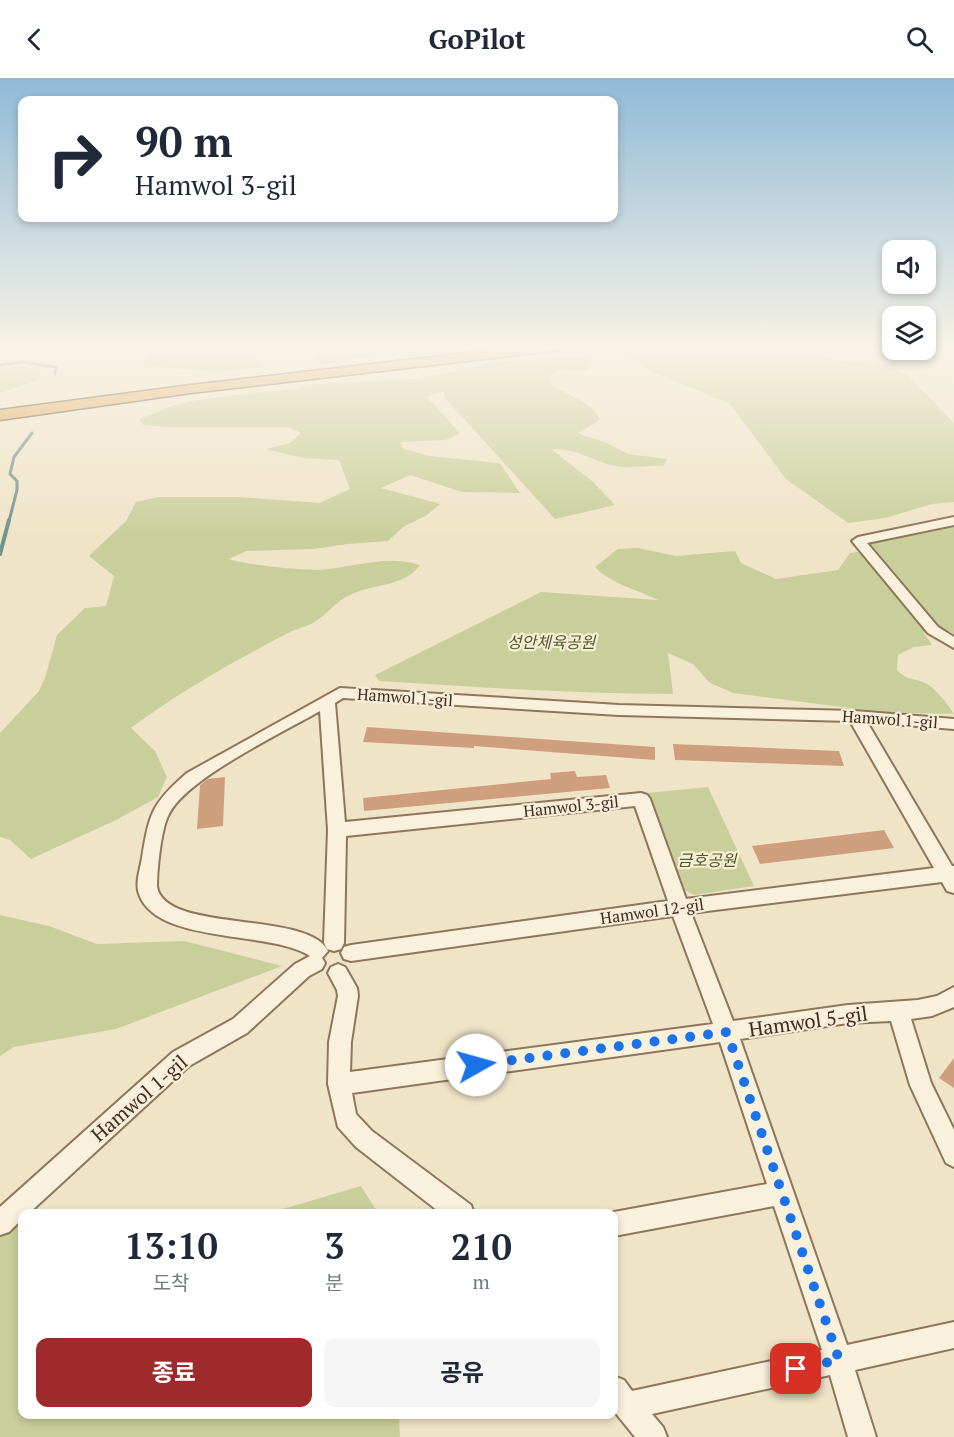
<!DOCTYPE html>
<html lang="ko">
<meta charset="utf-8">
<style>
:root{--surface:#fff;--page:#f6f6f7;--text:#1f2937;--muted:#747a83;--accent:#9e2a2b}
body{margin:0;font-family:"PT Serif","Noto Sans KR",serif;background:var(--page);color:var(--text);height:100vh;display:flex;flex-direction:column;font-size:22px;white-space:nowrap}
*{box-sizing:border-box;margin:0}
p{font-size:20px;color:var(--muted)}
.icon{flex:none;width:33px;height:33px;fill:none;stroke:currentColor;stroke-width:2;stroke-linecap:round;stroke-linejoin:round}
.map{position:relative;flex:1;overflow:hidden}
.drawer{position:absolute;left:18px;top:1131px;width:600px;height:210px;display:flex;flex-direction:column;background:var(--surface);border-radius:12px;box-shadow:0 3px 9px #0003}
.drawer>*{flex:none}
.guide{position:absolute;left:18px;top:18px;width:600px;height:126px;border-radius:12px;box-shadow:0 3px 9px #0003;background:#fff;color:var(--text);overflow:hidden}
.tools{position:absolute;left:882px;top:162px;display:grid;gap:12px}
.tools a{display:grid;place-items:center;width:54px;height:54px;border-radius:12px;background:var(--surface);box-shadow:0 3px 9px #0003;font-size:30px}
.pin{position:absolute;display:grid;place-items:center;width:51px;height:51px;color:#fff;margin:-26px;border-radius:12px;box-shadow:0 3px 9px #0006}
.me{position:absolute;width:66px;margin:-33px;rotate:83deg;stroke-linejoin:round;filter:drop-shadow(0 0 4px #0008)}
.turn{display:flex;align-items:center;gap:21px;height:126px;padding:0 18px;font-size:27px}
.turn .icon{width:78px;height:78px;stroke-width:2.5}
.turn b{display:block;font-size:42px;line-height:51px}
.eta{display:flex;justify-content:space-evenly;align-items:center;height:102px;text-align:center}
.eta b{font-size:36px;font-weight:700;line-height:42px}
.action{display:flex;gap:12px;margin-top:auto;padding:12px 18px}
.action a{flex:1;height:69px;border-radius:12px;background:var(--accent);color:#fff;font-size:24px;font-weight:700;line-height:69px;text-align:center}
.action a+a{background:var(--page);color:var(--text)}
header{display:flex;justify-content:space-between;align-items:center;height:78px;padding:0 18px;background:var(--surface);font-size:27px;font-weight:700}
.map>svg:first-child{display:block}
.green{fill:#c9cf9b}
.lines{fill:none;stroke-linecap:round;stroke-linejoin:round}
.stream-far1{stroke:#6f938a;stroke-width:3}
.stream{stroke:#6f938a;stroke-width:4}
.building{fill:#cf9f7d}
.minor-casing{stroke:#8d765c;stroke-width:4}
.highway-casing{stroke:#5b4430;stroke-width:3}
.minor{fill:#faf1dc;fill-rule:evenodd}
.highway{fill:#e0a458;fill-rule:evenodd}
.route{stroke:#1a73e8;stroke-width:10;stroke-dasharray:0 18}
.labels{text-anchor:middle;dominant-baseline:central;stroke-width:4.5;stroke-linejoin:round;paint-order:stroke}
.park-label{font-size:16px;font-style:italic;fill:#4d5a26;stroke:#f7eed8}
.street-label{font-size:16px;fill:#3d2e20;stroke:#f7eed8}
.near-street-label{font-size:20px;fill:#3d2e20;stroke:#f7eed8}
</style>
<header><svg class="icon" aria-label="back" viewBox="0 0 24 24"><path d="M15 5l-7 7 7 7"/></svg>GoPilot<svg class="icon" aria-label="search" viewBox="0 0 24 24"><circle cx="10" cy="10" r="6"/><path d="M15 15l6 6"/></svg></header>
<div class="map">
<svg width="954" height="1359" viewBox="0 0 954 1359">
<rect width="100%" height="100%" fill="#f0e4c8"/>
<path class="green" d="M153,268H254L251,276L266,289L220,294L144,288L147,273Z
M317,268H468L385,275L324,287L317,284Z
M789,268L796,274L849,284L885,286L907,296L954,345V424L932,426L885,440L848,445L786,401L730,326L653,294L617,269Z
M583,279L594,284L588,292H564L551,296L552,307L590,328L600,340L596,345L577,355L607,365L628,376L667,381L663,388C651,387 623,391 615,388C589,382 580,371 551,371L592,403L615,427L555,441L445,320L444,313L427,319L460,355L446,362L400,364L403,371L430,378L500,385L520,415L462,414L410,397L381,410L440,426L427,437L403,449L388,463L347,466L314,471L246,473L229,481C247,487 309,494 329,491C361,487 389,477 420,487C405,509 371,506 350,517C336,523 327,537 313,545C305,549 296,551 288,555C234,583 179,614 131,650L155,673L167,699L158,719L116,742L31,781L10,762L0,759V655L39,613L45,600L57,557L85,530L106,528L114,498L89,478L126,443L136,424L159,419H238L320,425L350,411L339,382L303,380L266,371L290,365L301,355L288,349H169L143,347L139,341L175,327L204,321L295,311L317,306L418,301L504,283Z
M21,288L41,293L39,302L0,315V291Z
M954,446V556L949,553L924,555L932,567L914,569L898,577L897,592C908,603 910,599 923,604C935,609 947,625 954,636L903,635L857,631L733,615L710,605L693,586L668,575L673,616C575,616 477,609 379,603L375,597L541,514L658,522C636,511 613,507 595,489L618,471L638,470L676,478L735,473L741,485L776,501L838,492L850,475L870,472L869,467L874,462Z
M708,709L754,808L694,817L683,811L647,715Z
M0,837L49,848L97,866L184,863L282,888L116,951L14,969L0,978Z
M361,1108L378,1135H269Z
M22,1138V1336L399,1337L400,1359H0V1142Z"/>
<g class="lines">
<path class="stream-far1" d="M0,287L22,284L56,289L55,296
M9,443L17,412V403L10,396L14,379L32,355"/>
<path class="stream" d="M0,476L9,442"/>
</g>
<path class="building" d="M367,649L655,669V682L474,668V670L363,664Z
M673,666L839,673L844,688L675,682Z
M575,693L577,699L606,697L610,710L364,733L363,720L551,701L550,695Z
M225,699L223,748L197,751L200,707L208,701Z
M884,752L894,770L760,786L752,768Z
M954,980V1010L939,1000Z"/>
<g class="lines">
<g class="minor-casing">
<path id="minor" d="M954,439V447L867,465L938,549L954,559V570L928,555L852,463L858,459Z
M340,610L619,627L855,633L954,641V651L867,644L952,788H954V815L947,813L942,804L691,835L733,943L848,927L918,922L937,918L954,909V929L932,938L911,941L931,1005L954,1052V1089L946,1085L910,1007L891,943L848,945L740,961L847,1267L954,1244V1270L855,1292L876,1359H848L830,1297L652,1336L663,1349L667,1359H635L614,1333V1298L624,1302L632,1313L822,1272L774,1128L614,1158V1136H610L614,1134L767,1106L720,964L352,1015L356,1036L372,1053L471,1127L474,1136H442L356,1069L338,1049L328,1006L329,964L338,918L337,912L328,895L331,889L338,886L345,889L357,910L358,918L351,964L350,994L713,946L673,838L351,883L344,881L341,875L344,869L351,867L668,823L635,728L346,758L344,865L341,871L334,873L327,871L324,865L328,752L320,633C282,655 187,700 169,736C161,750 157,792 157,808C163,856 308,832 328,873L322,880L325,885L322,891L309,898L247,955L189,988L28,1136H22V1141L9,1154L0,1157V1129L173,974L233,941L295,886L310,878C271,852 157,867 139,816C135,805 140,792 142,780C149,736 152,725 187,695ZM343,620L619,637L850,643L934,790L686,821L650,721L647,717L641,715L345,744L335,625Z"/>
</g>
<g class="highway-casing">
<path id="highway" d="M528,268H569L562,272L191,315L0,342V332L191,307Z"/>
</g>
<use href="#minor" class="minor"/>
<use href="#highway" class="highway"/>
</g>
<linearGradient id="sky" x2="0" y2="1"><stop stop-color="#8fbad6"/><stop offset="0.59" stop-color="#f8f3e6"/><stop offset="1" stop-color="#f8f3e6" stop-opacity="0"/></linearGradient>
<rect width="954" height="458" fill="url(#sky)"/>
<g class="lines">
<path class="route" d="M476,987L727,954L839,1282L796,1291"/>
</g>
<g class="labels">
<g class="park-label">
<text x="551" y="564">성안체육공원</text>
<text x="707" y="782">금호공원</text>
</g>
<g class="street-label">
<text transform="translate(405 619) rotate(4)">Hamwol 1-gil</text>
<text transform="translate(890 641) rotate(4)">Hamwol 1-gil</text>
<text transform="translate(571 728) rotate(-6)">Hamwol 3-gil</text>
<text transform="translate(652 833) rotate(-8)">Hamwol 12-gil</text>
</g>
<g class="near-street-label">
<text transform="translate(808 943) rotate(-8)">Hamwol 5-gil</text>
<text transform="translate(139 1020) rotate(-41)">Hamwol 1-gil</text>
</g>
</g>
</svg>
<div class="tools">
<a><svg class="icon" aria-label="sound" viewBox="0 0 24 24"><path d="M4 9h4l5-4v14l-5-4H4zM17 9q2 3 0 6"/></svg></a>
<a><svg class="icon" aria-label="layers" viewBox="0 0 24 24"><path d="M12 4l9 5-9 5-9-5zM3 14l9 5 9-5"/></svg></a>
</div>
<div class="pin" style="left:796px;top:1291px;background:#d93025"><svg class="icon" aria-label="arrive" viewBox="0 0 24 24"><path d="M6 21V4h12l-3 4 3 4H6"/></svg></div>
<svg class="me" style="left:476px;top:987px" viewBox="-20 -20 40 40"><circle r="19" fill="#fff"/><path d="M0-13L10 11 0 6-10 11z" fill="#1a73e8"/></svg>
<div class="guide">
<div class="turn"><svg class="icon" aria-label="right" viewBox="0 0 24 24"><path d="M7 20v-9h11M14 6l5 5-5 5"/></svg><div><b>90 m</b>Hamwol 3-gil</div></div>
</div>
<section class="drawer">
<div class="eta">
<div><b>13:10</b><p>도착</p></div>
<div><b>3</b><p>분</p></div>
<div><b>210</b><p>m</p></div>
</div>
<div class="action"><a>종료</a><a>공유</a></div>
</section>
</div>
